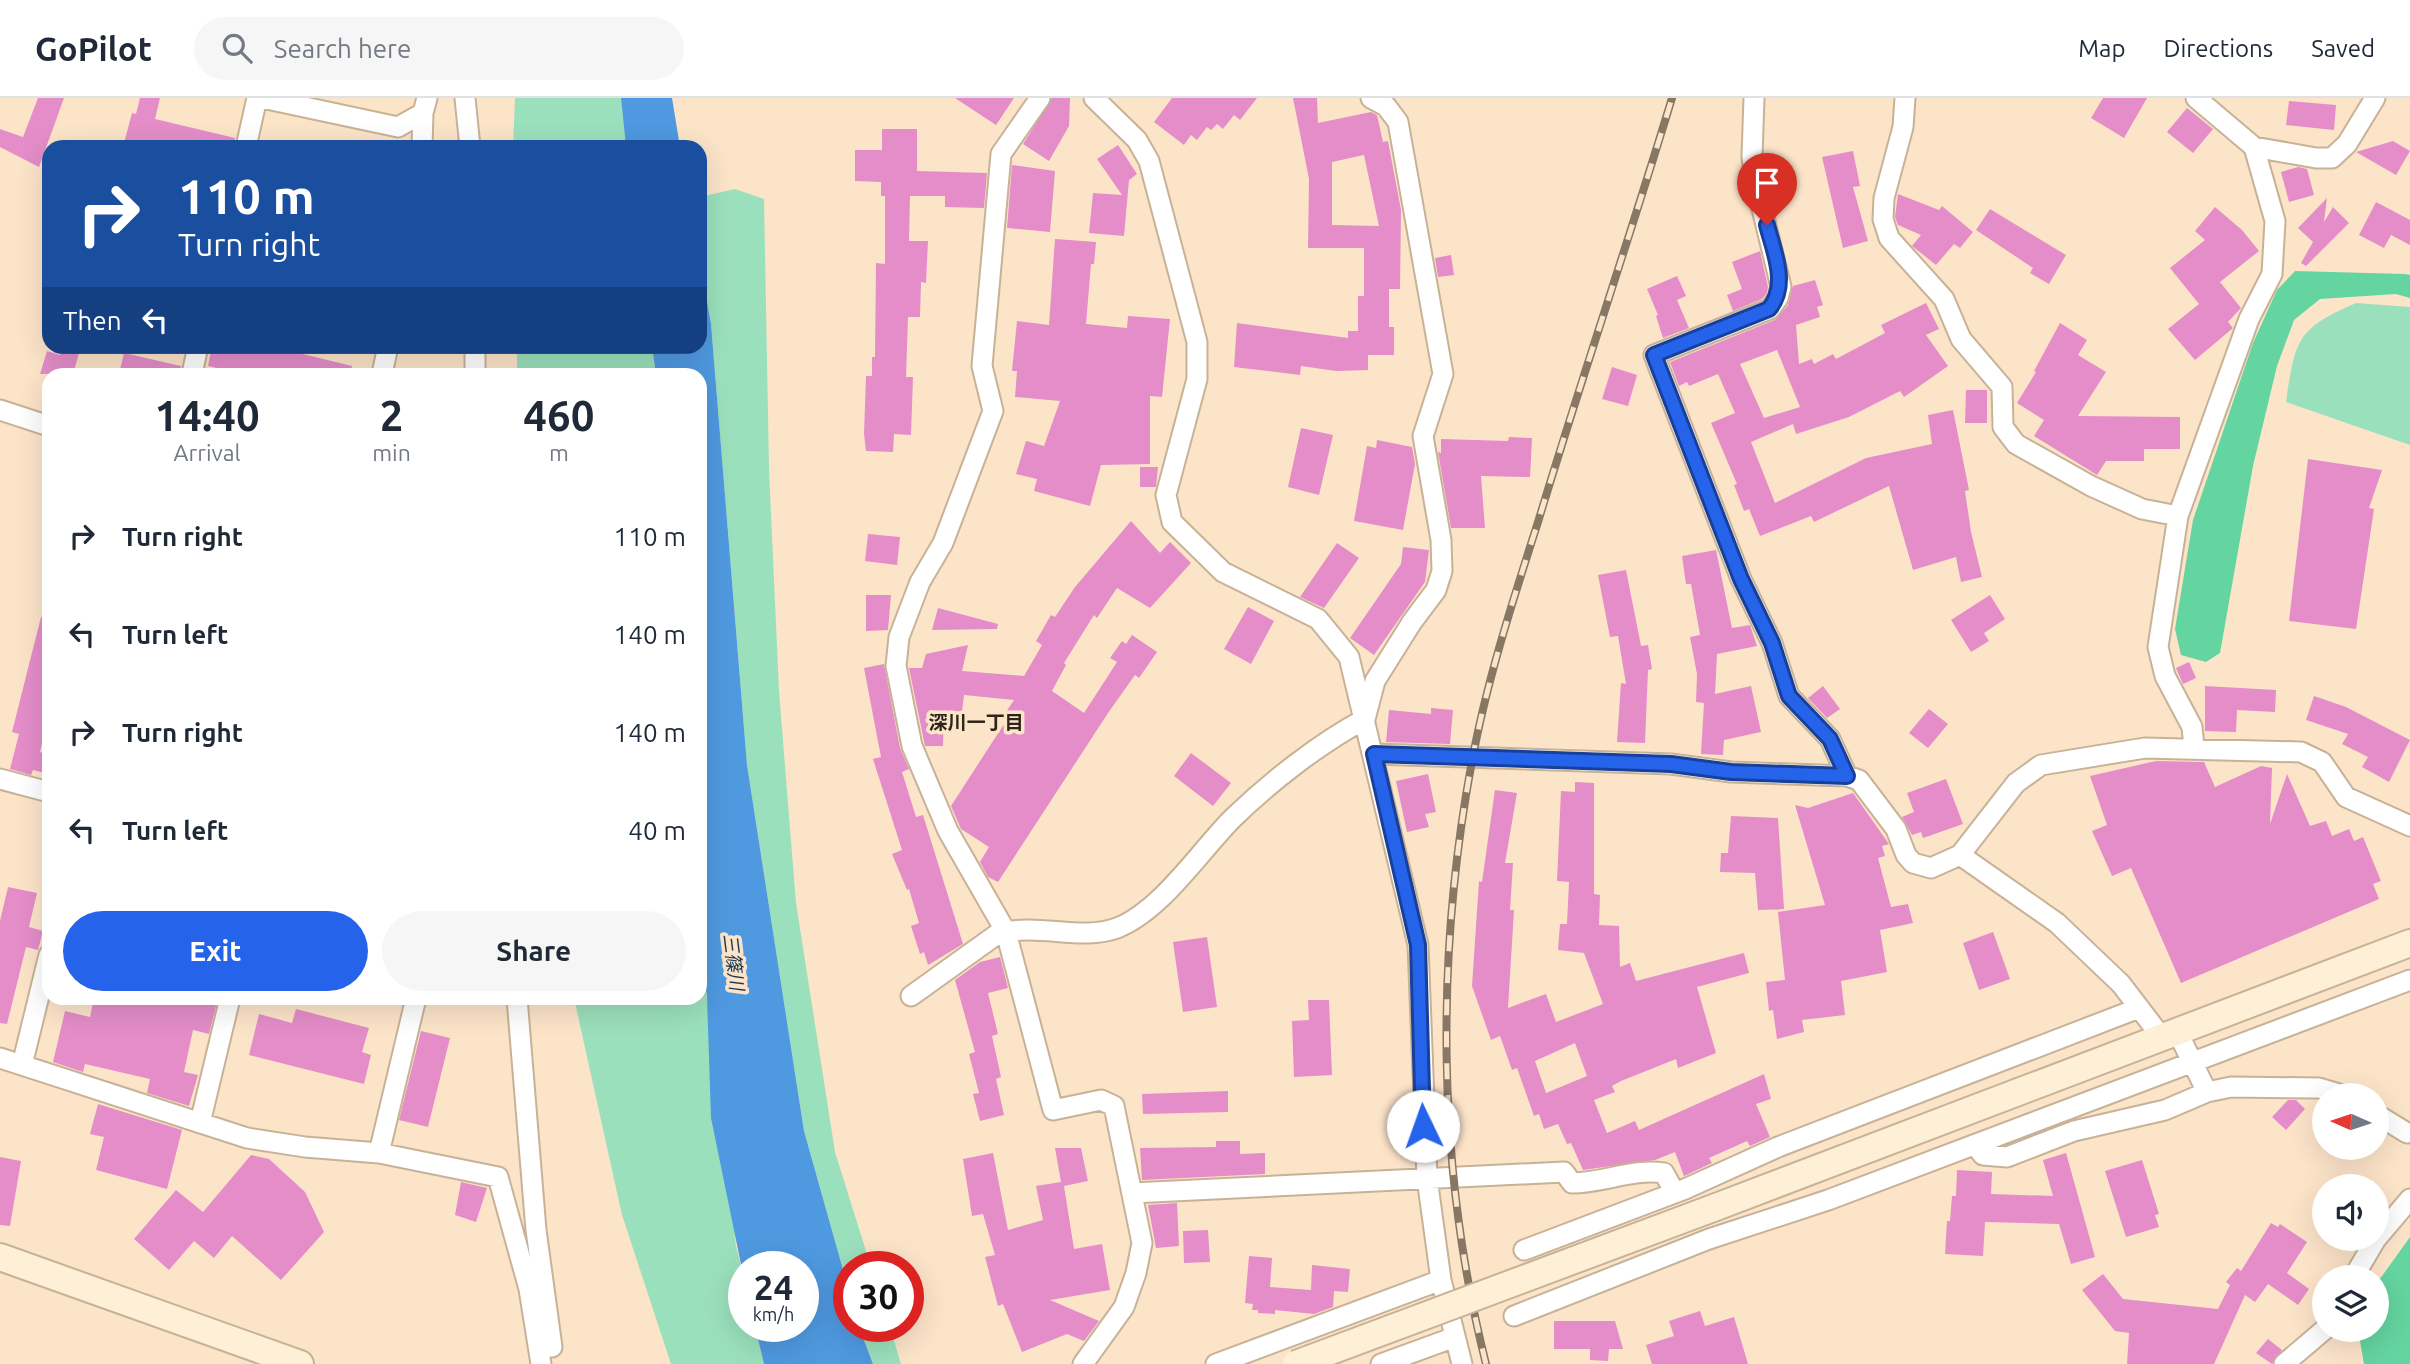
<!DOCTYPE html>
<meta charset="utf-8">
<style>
:root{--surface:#fff;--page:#f6f6f7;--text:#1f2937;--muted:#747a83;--line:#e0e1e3;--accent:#2563eb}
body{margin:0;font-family:Ubuntu,"Noto Sans JP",sans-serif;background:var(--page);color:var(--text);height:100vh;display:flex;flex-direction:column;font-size:26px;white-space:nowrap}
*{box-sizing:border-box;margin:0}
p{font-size:23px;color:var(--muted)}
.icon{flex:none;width:38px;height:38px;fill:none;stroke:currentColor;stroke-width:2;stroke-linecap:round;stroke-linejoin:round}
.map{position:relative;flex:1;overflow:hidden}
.details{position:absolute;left:42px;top:270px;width:665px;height:637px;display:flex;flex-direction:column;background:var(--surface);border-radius:21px;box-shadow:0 7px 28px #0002}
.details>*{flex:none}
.guide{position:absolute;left:42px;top:42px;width:665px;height:214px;border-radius:21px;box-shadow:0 7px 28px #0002;background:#1a4fa0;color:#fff;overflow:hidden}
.needle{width:46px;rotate:273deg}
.tools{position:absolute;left:2312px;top:985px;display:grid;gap:14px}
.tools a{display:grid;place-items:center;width:77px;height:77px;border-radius:50%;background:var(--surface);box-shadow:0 7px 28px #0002;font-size:35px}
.speed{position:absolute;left:728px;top:1153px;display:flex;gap:14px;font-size:35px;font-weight:700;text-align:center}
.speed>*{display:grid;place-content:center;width:91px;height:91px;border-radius:50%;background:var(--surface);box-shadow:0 7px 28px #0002;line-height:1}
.speed small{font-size:18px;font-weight:400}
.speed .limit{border:10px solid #d22;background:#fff;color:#111}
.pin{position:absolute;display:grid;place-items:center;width:60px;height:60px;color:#fff;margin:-72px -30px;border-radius:50% 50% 50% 0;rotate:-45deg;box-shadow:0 0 7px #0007}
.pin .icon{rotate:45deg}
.me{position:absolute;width:77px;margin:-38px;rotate:357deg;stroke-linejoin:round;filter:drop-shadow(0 0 5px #0008)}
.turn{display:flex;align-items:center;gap:24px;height:147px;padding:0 21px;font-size:32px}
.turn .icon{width:91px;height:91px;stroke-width:2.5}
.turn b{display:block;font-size:49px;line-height:60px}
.then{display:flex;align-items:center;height:66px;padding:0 21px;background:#0003;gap:14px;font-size:26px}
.eta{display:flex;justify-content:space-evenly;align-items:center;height:119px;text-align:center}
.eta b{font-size:42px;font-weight:700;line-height:49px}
.primary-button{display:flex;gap:14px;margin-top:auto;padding:14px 21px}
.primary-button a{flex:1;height:80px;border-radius:42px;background:var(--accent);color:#fff;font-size:28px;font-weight:700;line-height:80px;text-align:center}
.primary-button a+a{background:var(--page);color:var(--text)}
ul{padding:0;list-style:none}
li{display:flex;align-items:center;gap:21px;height:98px;padding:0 21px}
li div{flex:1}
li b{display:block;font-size:26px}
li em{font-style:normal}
header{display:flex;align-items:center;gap:42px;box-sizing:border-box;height:98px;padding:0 35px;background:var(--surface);border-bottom:2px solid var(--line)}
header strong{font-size:33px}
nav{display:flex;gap:38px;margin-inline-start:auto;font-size:24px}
.search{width:490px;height:63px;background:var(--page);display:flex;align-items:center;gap:18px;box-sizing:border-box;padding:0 24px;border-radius:38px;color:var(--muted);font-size:26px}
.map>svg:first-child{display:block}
.green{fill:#9be0bc}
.forest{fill:#64d4a0}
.water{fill:#4f99e0}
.building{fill:#e48dc9;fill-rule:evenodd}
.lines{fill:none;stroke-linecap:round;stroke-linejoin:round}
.street-casing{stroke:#c8b297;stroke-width:23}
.secondary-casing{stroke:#c8b297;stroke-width:30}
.street{stroke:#fff;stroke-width:19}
.secondary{stroke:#fdf0d7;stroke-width:26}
.rail-casing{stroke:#877765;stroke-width:8}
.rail{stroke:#fce4c9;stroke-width:5;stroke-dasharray:16;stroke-linecap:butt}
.secondary-bridge-casing{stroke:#c8b297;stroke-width:30;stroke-linecap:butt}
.secondary-bridge{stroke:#fdf0d7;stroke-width:26}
.route-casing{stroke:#184099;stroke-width:18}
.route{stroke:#2563eb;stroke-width:12}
.labels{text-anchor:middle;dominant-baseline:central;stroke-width:7;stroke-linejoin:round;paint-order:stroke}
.neighbourhood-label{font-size:19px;font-weight:bold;fill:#2e251a;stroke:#fce4c9}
.water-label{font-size:19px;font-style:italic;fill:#183754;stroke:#fce4c9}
</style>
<header>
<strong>GoPilot</strong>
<div class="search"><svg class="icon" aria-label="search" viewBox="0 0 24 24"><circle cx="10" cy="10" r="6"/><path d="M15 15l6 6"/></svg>Search here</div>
<nav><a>Map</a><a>Directions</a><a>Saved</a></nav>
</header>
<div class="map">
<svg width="2410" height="1266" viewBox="0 0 2410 1266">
<rect width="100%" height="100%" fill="#fce4c9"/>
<path class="green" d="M515,0H621L626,49H513Z
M735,91L764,101L769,370L779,593L796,805L835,1054L871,1169H849V1193L804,1033L747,667L711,226L700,163V99Z
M2356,205L2410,209V347L2286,304C2296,241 2296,231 2356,205Z
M517,249H652L656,276H517Z
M700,841L736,1148L744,1181V1228L755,1229L764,1266H671L622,1117L574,900H700Z
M859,1229H890L901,1266H873Z"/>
<path class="forest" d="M2295,173L2405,176L2410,177V200L2396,196L2320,201L2294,222L2277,268L2253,368L2220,555L2206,564L2181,557L2175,531L2193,422L2253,245L2277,192Z
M2410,1139V1266H2364L2358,1232H2376L2377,1185Z"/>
<path class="water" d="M621,0H672L680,49H626Z
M700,163L711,226L747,667L804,1033L849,1193V1228L859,1229L873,1266H764L755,1229L803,1228V1169H744V1181L711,1020L707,899L700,841V276H656L652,249L700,248Z"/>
<path class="building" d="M38,0H64L39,69L0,49V31L23,39Z
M140,0H160L155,21L235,40L234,49H123L132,15L136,16Z
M955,0H1014L996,27Z
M1052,0H1070L1069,28L1049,63L1023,46Z
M1172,0H1257L1240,22L1234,17L1223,31L1217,26L1211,32L1207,29L1197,42L1191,37L1184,47L1154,24Z
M1293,0H1317L1318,25L1371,14L1377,17L1383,44L1388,43L1401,112L1400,191H1389V229H1394V257H1368V272L1336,273L1301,268L1300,277L1234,269L1237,225L1348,240V233H1358V198H1364V150H1308L1309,81ZM1364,57L1379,128L1332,127V64Z
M2103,0H2147L2124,40L2091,20Z
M2289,3L2336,7L2334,32L2286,27Z
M2187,10L2213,31L2193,55L2167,34Z
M882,31H917V73L987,75L984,110L945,109V98H910L909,143H928L926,185L921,184L920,219H908L906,279H913L911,337L894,336L893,354L866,353L864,336L866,278H872V259H875L876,165L885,166V98H881V84L855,83V52H882Z
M2393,43L2410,53L2396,77L2356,54Z
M1118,47L1137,76L1129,82L1124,138L1089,135L1093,95L1122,97L1097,61Z
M1853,53L1860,88L1853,89L1868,143L1843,150L1822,59Z
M1012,67L1055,73L1050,134L1007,130Z
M2298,69L2307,71L2314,97L2289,104L2281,74Z
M1898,96L1939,112L1942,108L1973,134L1960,150L1954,146L1936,167L1912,148L1921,137L1898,127L1895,119Z
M2327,100L2324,124L2333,109L2349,125L2306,168L2301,165L2313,144L2298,130Z
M2376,104L2410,122V147L2391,137L2384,150L2359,137Z
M2215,109L2242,132L2259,153L2220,184L2241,210L2228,224L2233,230L2195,262L2168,231L2199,206L2170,170L2205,142L2195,133Z
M1990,111L2066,157L2049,186L2030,175L2033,170L1976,132Z
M1055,141L1096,144L1094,166H1091L1086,226L1127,230L1128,218L1170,221L1162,299L1150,298V366L1101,367L1090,408L1034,393L1037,381L1016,376L1026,343L1044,348L1060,303L1015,299L1017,273H1012L1017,223L1049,227Z
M1760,153L1768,189L1767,195L1762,201L1733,213L1727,197L1742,191L1732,164Z
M1451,157L1454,177L1438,179L1435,160Z
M1677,178L1686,198L1677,202L1689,230L1663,240L1656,218L1658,217L1647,191Z
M1815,182L1823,207L1817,209L1820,219L1796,227L1799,266L1812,261L1814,266L1833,256L1836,261L1885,235L1881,227L1926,205L1939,231L1926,237L1948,268L1904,299L1900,293L1849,319L1796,336L1793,326L1751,344L1775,405L1866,360L1932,346L1928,317L1953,312L1969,392L1965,393L1971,434L1982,479L1961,484L1956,459L1913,472L1889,388L1814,424L1811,418L1760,438L1749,411L1744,413L1734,387L1737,386L1711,325L1735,315L1718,276L1689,288L1687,284L1679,288L1670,264L1775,222L1788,207L1793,188ZM1777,252L1800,309L1764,320L1740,266Z
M2060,225L2087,242L2078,257L2106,274L2078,318L2180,319V351H2144V363H2106L2097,377L2034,338L2044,322L2017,305L2036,274L2034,273Z
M62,248H81L73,276H40L47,253L60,257Z
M212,248H270L352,268L351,276H245L208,268Z
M124,255L181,268L180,276H119Z
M1612,269L1637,277L1628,308L1602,301Z
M1966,292H1987V325H1965Z
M1301,330L1333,337L1319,397L1288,389Z
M1509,339L1532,340L1530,379L1481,378L1485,430H1451L1438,354L1441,355V341L1508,343Z
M1377,342L1412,349L1415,366L1403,432L1354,423L1367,348L1376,350Z
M2308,361L2382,372L2369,410L2374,411L2356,531L2289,523Z
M1140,369H1158L1156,389H1140Z
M1131,423L1160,455L1170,444L1191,465L1150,510L1117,490L1097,520L1094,517L1064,565L1066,567L1052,593L1084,615L1117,564L1110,560L1122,543L1126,546L1132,537L1157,554L1139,580L1135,577L1108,615L998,784L988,779L980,764L989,749L961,731L951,708L1006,623L1002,620L1014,602L964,597L962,614L944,613L943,648H925L909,570H922L926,556L968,547L962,573L1024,578L1042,547L1036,543L1051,517L1055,519L1075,489Z
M868,436L900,439L897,467L865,463Z
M1337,445L1359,460L1324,510L1300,499Z
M1403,449L1429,452L1425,484L1374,557L1350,540L1401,466Z
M1716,452L1732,530L1750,527L1757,548L1717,556L1715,596L1751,588L1761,634L1724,642L1723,657L1701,656L1704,605L1696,604L1697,576L1690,539L1700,537L1691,486H1686L1682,458Z
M1626,472L1641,548L1648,547L1652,571L1648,572L1645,645L1617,644L1621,585L1626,586L1618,538L1610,539L1598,477Z
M866,497H891L888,532L866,533Z
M1990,497L2005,521L1984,535L1989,543L1971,554L1951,522Z
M1248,509L1274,523L1251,566L1224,551Z
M938,510L998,526L997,531L932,532Z
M41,519L49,520V617L40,654L49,657V676L33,672L31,677L10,671L19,636L12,634Z
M2189,564L2196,580L2183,586L2176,570Z
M884,566L900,650L909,671L902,674L916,719L923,717L963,846L928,867L924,854L920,856L911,828L919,825L909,791L907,792L892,756L902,752L873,661L881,659L864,570Z
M1823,588L1840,611L1827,620L1808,600Z
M2205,588L2276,592L2275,614L2237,612L2236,634L2205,633Z
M2314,598L2346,609L2410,642L2389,684L2362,669L2368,659L2342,646L2348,636L2306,622Z
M1431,610L1453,612L1450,646L1386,644L1389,612L1431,616Z
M1929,611L1948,626L1928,650L1909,635Z
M1191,655L1231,685L1213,708L1174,678Z
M2156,663L2204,664L2215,689L2261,668L2272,670L2270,726L2287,676L2310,728L2326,723L2332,738L2349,731L2354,743L2363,739L2381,783L2373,786L2379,801L2181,885L2131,770L2112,778L2092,733L2107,727L2090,678Z
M1428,676L1436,714L1425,716L1429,729L1407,734L1396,683Z
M1946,681L1963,726L1923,740L1921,734L1912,737L1902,719L1914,714L1907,695Z
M1575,684L1594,685V796L1600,797L1599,827L1619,828L1620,869L1630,865L1636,883L1744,855L1749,875L1697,889L1716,955L1678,970L1676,961L1621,983L1612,988L1615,994L1594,1002L1607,1035L1635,1023L1639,1032L1764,976L1771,1001L1756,1006L1770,1039L1750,1048L1747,1043L1709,1060L1712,1065L1684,1078L1675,1054L1655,1062L1583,1072L1571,1045L1567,1046L1558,1026L1544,1031L1539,1016L1534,1018L1517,970L1512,972L1500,938L1491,942L1472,888L1479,783L1482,784L1495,692L1517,695L1505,765H1513L1510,812H1514L1508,910L1546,896L1556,924L1603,906L1584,855L1558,852L1560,826H1567L1569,784L1557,783L1561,693L1575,694ZM1575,945L1587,978L1546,995L1535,963Z
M1853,695L1889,746L1882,748L1885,758L1878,760L1891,809L1908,806L1913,825L1880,832L1887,874L1841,883L1845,917L1802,922L1804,934L1777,941L1773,912L1769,913L1766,884L1785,882L1778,814L1825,807L1795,707L1808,710Z
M1731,718L1778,720L1784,811L1758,812L1755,775L1720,774L1721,755H1728Z
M8,789L37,795L29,829L43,833L38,852L26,849L7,926L0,925V823Z
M1993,834L2010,881L1979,892L1963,845Z
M1207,839L1217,909L1183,914L1173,844Z
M1000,859L1008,890L988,895L998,936L992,938L1001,979L996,981L1004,1017L980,1023L973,996L979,995L969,956L975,954L955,882L980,864Z
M94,900H218L209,936L193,932L184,974L198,977L189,1008L147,995L150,981L85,966L83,974L53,964L65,913L90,919Z
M1308,902H1329L1332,977L1294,979L1292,923L1309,922Z
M296,911L369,930L362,954L371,957L364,986L249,957L259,916L292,925Z
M421,933L450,940L428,1029L399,1022Z
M1228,993V1014L1143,1016L1142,996Z
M2288,1002H2296L2305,1011L2286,1032L2272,1019Z
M98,1006L182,1032L167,1091L96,1072L104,1039L90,1036Z
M1216,1043H1240V1056L1265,1055V1076L1142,1082L1140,1050L1216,1049Z
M1055,1050H1081L1088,1083L1064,1088L1074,1151L1102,1146L1110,1192L1050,1202L1099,1223L1084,1243L1067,1236L1022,1254L1003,1206L998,1208L985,1159L995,1157L983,1116L972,1118L963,1061L993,1055L1008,1132L1043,1122L1036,1088L1061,1084Z
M2066,1055L2095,1159L2071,1166L2059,1126L1985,1124L1983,1158L1945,1156L1947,1123H1950L1952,1098H1956L1957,1072L1992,1074L1991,1096L2053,1098L2043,1062Z
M251,1057L269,1061L305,1094L324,1134L281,1182L232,1138L214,1160L194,1143L169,1172L134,1141L176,1092L203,1114Z
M0,1059L21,1063L10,1128L0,1127Z
M2142,1062L2159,1116L2155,1117L2159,1129L2126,1139L2105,1073Z
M461,1084L487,1090L476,1124L455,1117Z
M1177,1105L1179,1148L1156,1150L1148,1107Z
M2271,1125L2278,1129L2280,1126L2307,1144L2287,1175L2309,1191L2298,1207L2268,1186L2255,1204L2245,1197L2214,1266H2127L2129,1235L2115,1233L2082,1192L2103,1176L2123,1201L2218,1211L2230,1187L2226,1184L2237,1170L2241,1173Z
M1208,1132L1210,1164L1184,1165L1183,1133Z
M1249,1158L1272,1160L1270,1189L1311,1192L1312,1167L1350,1171L1348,1194L1334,1193L1333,1209L1314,1216L1275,1212V1216L1258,1215V1212H1252L1253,1206L1245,1205Z
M1700,1213L1705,1228L1734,1219L1748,1266H1652L1646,1247L1674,1238L1669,1223Z
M1554,1223H1615L1623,1251H1609L1608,1263L1590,1262V1251H1554Z
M2268,1241L2282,1252L2272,1266L2256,1255Z"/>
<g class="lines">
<g class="street-casing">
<path id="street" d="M262,0L398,29L423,15L427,0
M465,0L470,49
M1040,0L1001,56L982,268L993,313L943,445L920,484L899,539L896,568L912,648L948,733L1006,834L1053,1012L1101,1002L1114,1008L1142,1145L1136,1175L1124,1209L1083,1266
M1094,0L1137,42L1149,63L1197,244V281L1166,397L1172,424L1223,474L1318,521L1349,559L1418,847L1427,1080L1441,1182L1462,1266
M1754,0L1752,59L1756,86L1781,189L1778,200L1770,211L1654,257L1741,481L1772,545L1789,598L1830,641L1847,678
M1905,0L1903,29L1884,100L1883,121L1889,140L1944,201L1961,241L2002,289L2003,329L2016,346L2091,388L2142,411L2178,418
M246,49L257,0
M422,49L423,15
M2254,49L2316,60H2332L2347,46L2375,0
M475,248V276
M192,276L198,248
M382,276L388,248
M0,312L49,328
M2194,649L2192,629L2165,578L2158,549L2178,418L2249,221L2272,176L2275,123L2254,49L2196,0
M1374,656L1671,666L1731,674L1847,678L1859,682L1896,731L1906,757L1913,765L1931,770L1960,757L2016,685L2041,667L2145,650L2301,654L2322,664L2346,699L2410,728
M0,681L49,694
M1960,757L2057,825L2121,886L2163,941
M911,898L996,837C1035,823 1079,844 1117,830C1161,813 1200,753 1233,720C1270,684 1320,645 1365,621L1375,583L1412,524L1436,492L1442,473L1441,442L1423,338L1443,276L1398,24L1386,8L1371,0
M517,900L536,1132L552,1249
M2178,935L2207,994
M0,960L247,1040L305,1049L379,1055L498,1079L529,1191L541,1266
M22,967L49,857
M2376,1016L2407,1035
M200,1025L230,900
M1975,1047L1983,1057L2007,1059L2074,1033L2165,1012L2207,994L2231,989L2319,990L2346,998
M379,1055L416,900
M1132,1095L1564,1074L1572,1085C1604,1085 1633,1070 1664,1075L1675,1095
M2376,1141L2410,1101
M1524,1152L1685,1091L1778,1049L2139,910
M2353,1180L2376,1141
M1514,1218L1709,1141L1828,1102L2410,882
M1216,1266L1441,1182
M1381,1266L1455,1239
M2284,1266L2324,1232"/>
</g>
<g class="secondary-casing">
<path id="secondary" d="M1716,1109L2410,845
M0,1159L300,1266"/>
</g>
<use href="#street" class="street"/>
<use href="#secondary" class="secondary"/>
<g class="rail-casing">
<path id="rail" d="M1486,1266C1437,1071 1435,861 1472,663C1487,582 1513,502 1538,424C1581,282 1629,142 1672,0"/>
</g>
<use href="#rail" class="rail"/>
<g class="secondary-bridge-casing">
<path id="secondary-bridge" d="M1296,1266L1716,1109"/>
</g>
<use href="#secondary-bridge" class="secondary-bridge"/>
</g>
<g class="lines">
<g class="route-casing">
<path id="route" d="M1423,1028L1418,847L1374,656L1671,666L1731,674L1847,678L1830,641L1789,598L1772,545L1741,481L1654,257L1769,211C1789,187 1774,154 1767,127"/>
</g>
<use href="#route" class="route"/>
</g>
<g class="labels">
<g class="neighbourhood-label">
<text x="976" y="624">深川一丁目</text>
</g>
<g class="water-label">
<text transform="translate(734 864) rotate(83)">三篠川</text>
</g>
</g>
</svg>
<div class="tools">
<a><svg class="needle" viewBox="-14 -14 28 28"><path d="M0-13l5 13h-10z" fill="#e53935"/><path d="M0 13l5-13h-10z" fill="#747a83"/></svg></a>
<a><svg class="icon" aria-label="sound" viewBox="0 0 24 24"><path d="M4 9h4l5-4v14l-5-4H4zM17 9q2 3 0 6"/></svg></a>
<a><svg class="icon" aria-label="layers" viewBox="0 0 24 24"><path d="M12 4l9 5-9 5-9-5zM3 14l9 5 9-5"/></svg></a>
</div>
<div class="speed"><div>24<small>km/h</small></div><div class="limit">30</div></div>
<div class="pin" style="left:1767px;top:127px;background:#d93025"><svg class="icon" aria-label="arrive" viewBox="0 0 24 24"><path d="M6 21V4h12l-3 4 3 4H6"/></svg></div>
<svg class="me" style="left:1423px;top:1028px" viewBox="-20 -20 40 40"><circle r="19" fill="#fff"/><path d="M0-13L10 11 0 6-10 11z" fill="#2563eb"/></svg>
<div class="guide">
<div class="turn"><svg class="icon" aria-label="right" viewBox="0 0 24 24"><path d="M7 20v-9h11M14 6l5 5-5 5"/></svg><div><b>110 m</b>Turn right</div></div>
<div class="then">Then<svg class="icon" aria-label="left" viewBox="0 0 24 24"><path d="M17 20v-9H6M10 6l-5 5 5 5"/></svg></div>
</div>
<section class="details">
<div class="eta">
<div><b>14:40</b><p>Arrival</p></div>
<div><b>2</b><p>min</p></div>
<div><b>460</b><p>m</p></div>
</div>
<ul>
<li><svg class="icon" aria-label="right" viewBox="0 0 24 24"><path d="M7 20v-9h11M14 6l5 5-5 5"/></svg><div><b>Turn right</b></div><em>110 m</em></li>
<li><svg class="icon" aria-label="left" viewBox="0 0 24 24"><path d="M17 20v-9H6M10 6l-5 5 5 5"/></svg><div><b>Turn left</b></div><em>140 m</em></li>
<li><svg class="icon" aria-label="right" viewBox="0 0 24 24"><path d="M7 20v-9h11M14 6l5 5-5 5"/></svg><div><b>Turn right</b></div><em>140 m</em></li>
<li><svg class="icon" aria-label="left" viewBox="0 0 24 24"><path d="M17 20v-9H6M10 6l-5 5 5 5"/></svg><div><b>Turn left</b></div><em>40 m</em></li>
</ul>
<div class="primary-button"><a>Exit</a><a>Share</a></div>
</section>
</div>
